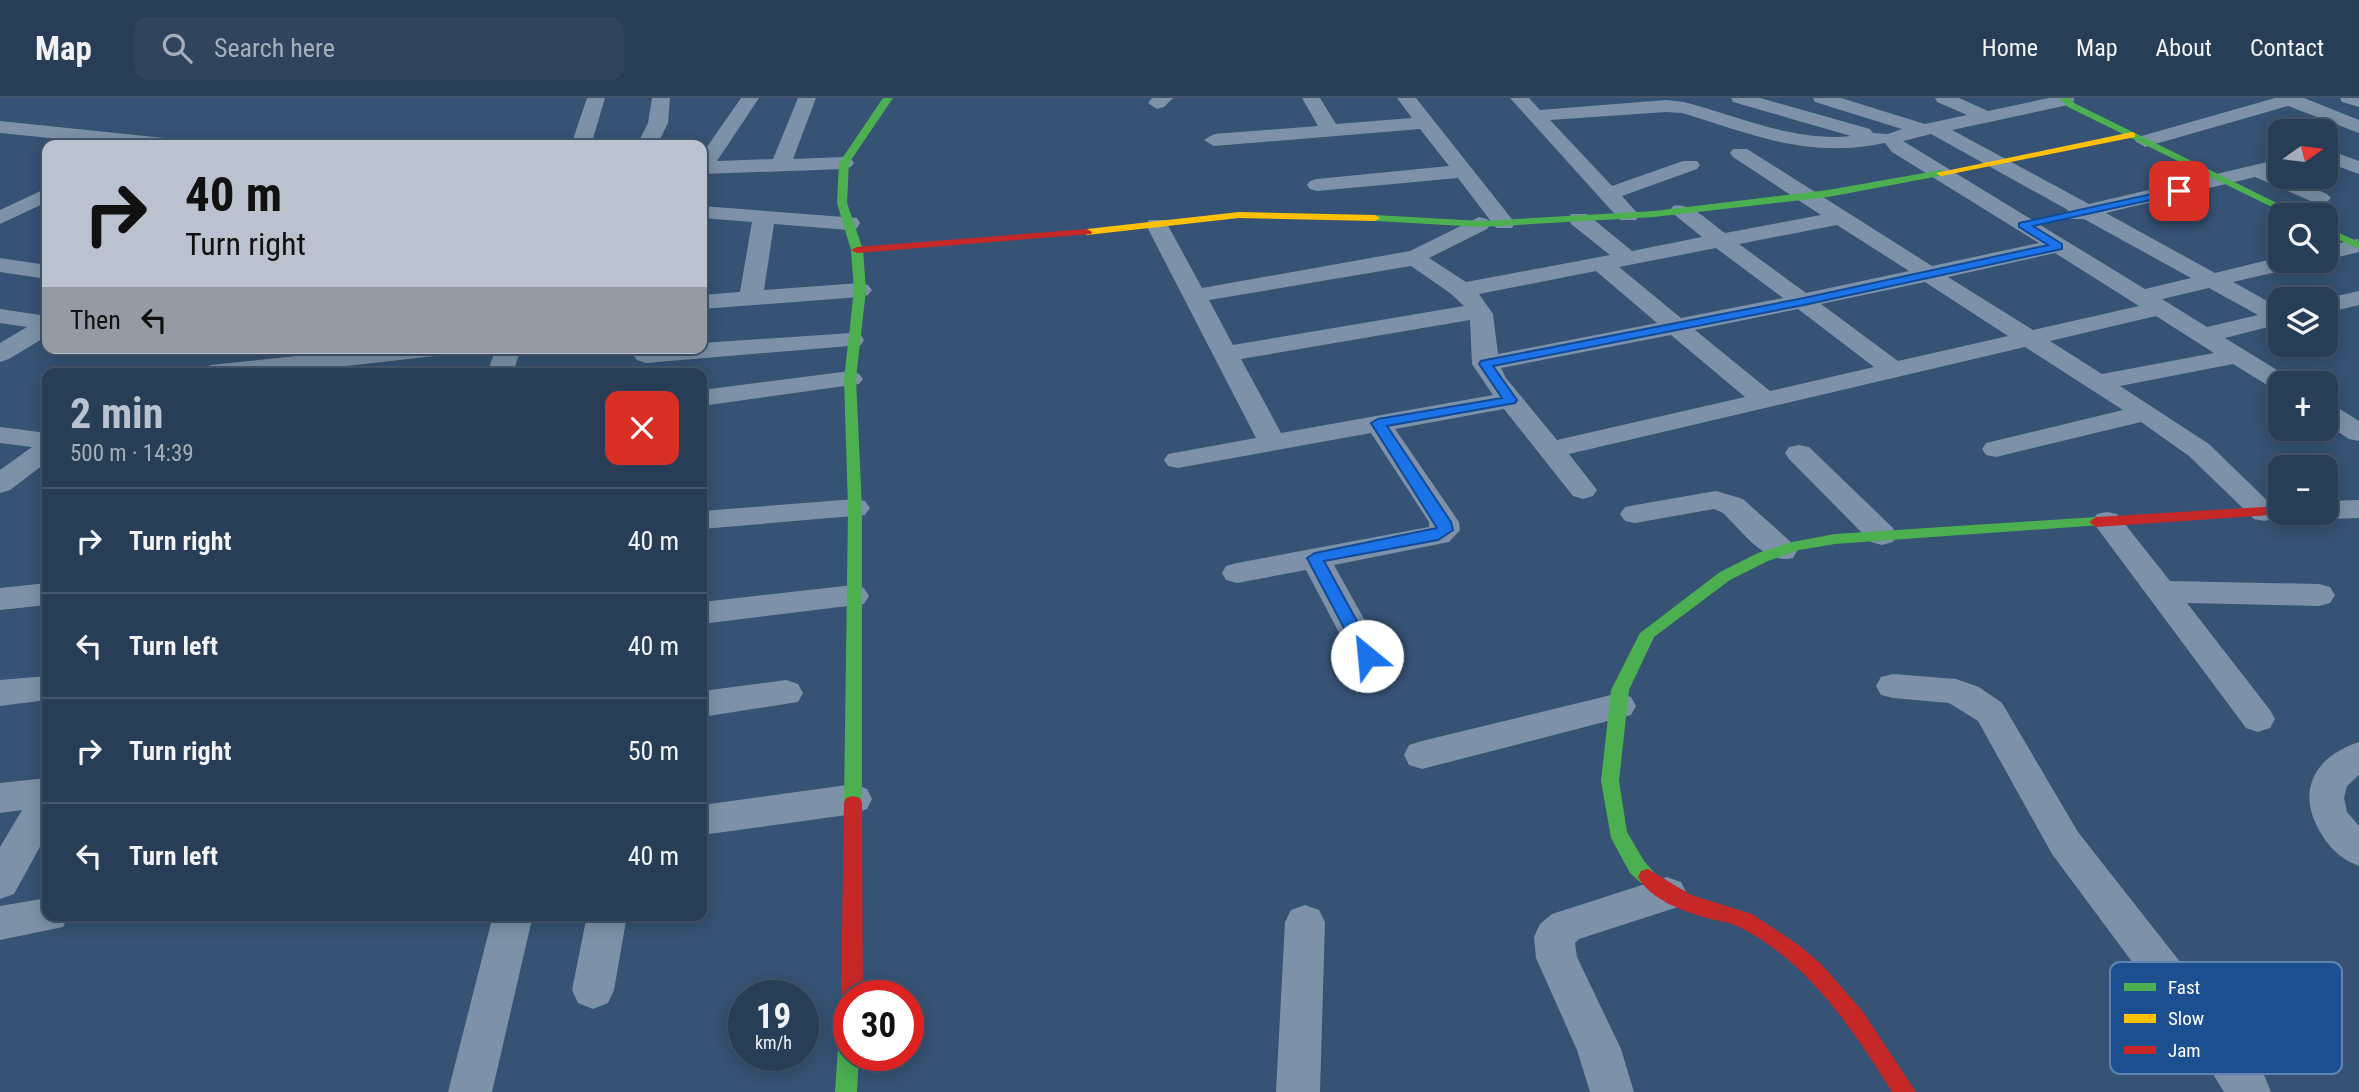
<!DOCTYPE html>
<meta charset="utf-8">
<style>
:root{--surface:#283e57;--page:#30455d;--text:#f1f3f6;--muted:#a5aeba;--line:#44576d;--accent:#b9c2ce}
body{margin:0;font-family:"Roboto Condensed",sans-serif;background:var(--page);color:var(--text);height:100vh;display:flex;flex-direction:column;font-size:26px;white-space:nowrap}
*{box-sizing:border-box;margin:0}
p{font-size:23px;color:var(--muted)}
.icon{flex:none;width:38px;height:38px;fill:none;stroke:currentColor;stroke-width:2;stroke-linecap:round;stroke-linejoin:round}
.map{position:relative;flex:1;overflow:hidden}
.drawer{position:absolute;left:42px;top:270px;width:665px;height:553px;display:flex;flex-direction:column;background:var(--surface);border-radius:14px;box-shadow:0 4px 18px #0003,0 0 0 2px var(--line)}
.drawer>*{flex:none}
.guide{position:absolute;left:42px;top:42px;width:665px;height:214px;border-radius:14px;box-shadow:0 4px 18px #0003,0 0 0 2px var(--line);background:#b9c2ce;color:#111;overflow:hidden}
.needle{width:46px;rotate:76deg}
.fabs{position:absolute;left:2268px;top:21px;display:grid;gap:14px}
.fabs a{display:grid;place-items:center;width:70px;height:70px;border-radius:14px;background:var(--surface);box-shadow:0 4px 18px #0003,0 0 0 2px var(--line);font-size:35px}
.speed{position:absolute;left:728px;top:882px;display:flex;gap:14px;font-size:35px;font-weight:700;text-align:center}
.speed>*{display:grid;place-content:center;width:91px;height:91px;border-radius:50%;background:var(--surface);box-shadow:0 4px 18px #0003,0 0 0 2px var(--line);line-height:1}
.speed small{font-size:18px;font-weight:400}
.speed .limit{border:10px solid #d22;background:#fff;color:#111}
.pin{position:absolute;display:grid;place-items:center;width:60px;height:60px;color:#fff;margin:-30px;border-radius:14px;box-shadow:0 4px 10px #0006}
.me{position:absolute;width:77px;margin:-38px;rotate:332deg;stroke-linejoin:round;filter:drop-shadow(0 0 5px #0008)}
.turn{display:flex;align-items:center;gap:24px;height:147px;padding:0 28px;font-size:32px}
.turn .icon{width:91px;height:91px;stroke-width:2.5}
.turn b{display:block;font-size:49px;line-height:60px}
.then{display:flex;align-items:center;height:66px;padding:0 28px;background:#0003;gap:14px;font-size:26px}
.round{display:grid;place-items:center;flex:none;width:74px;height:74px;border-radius:14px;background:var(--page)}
.headline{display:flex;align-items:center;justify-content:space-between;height:119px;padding:0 28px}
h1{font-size:42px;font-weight:700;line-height:52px;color:var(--accent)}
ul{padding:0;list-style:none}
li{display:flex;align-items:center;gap:21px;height:105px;padding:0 28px;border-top:2px solid var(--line)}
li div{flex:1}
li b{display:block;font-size:26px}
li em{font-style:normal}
header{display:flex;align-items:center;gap:42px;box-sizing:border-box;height:98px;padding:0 35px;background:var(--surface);border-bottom:2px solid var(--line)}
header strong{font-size:33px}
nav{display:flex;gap:38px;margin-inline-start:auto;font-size:24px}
.search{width:490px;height:63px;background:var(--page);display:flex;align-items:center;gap:18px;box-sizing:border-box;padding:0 24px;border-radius:14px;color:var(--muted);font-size:26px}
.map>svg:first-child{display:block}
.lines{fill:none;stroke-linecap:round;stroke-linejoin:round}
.street{fill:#7d92a8;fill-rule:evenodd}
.fast{fill:#4caf50;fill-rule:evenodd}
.slow{fill:#ffc107;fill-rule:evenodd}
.jam{fill:#c62828;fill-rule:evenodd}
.route{fill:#1a73e8;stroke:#114b97;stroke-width:2}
.key{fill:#1b4f8f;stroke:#5f84b1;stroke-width:2}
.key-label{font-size:19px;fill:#fff}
</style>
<header>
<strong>Map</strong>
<div class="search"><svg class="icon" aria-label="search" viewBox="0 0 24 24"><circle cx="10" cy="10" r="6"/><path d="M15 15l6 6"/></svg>Search here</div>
<nav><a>Home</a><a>Map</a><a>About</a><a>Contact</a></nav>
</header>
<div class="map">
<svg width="2359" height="994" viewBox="0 0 2359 994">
<rect width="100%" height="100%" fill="#365274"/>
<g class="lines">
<path class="street" d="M587,0H605L591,47H571Z
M652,0H670L668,25L657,47H637L648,25Z
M741,0H759L717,63L773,61L798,0H816L793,61L844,59L851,61L854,65L851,69L844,71L702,76V56Z
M1152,0H1173L1164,9L1157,11L1148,5Z
M1302,0H1320L1336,26L1412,20L1397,0H1416L1515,125L1512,130H1496L1458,80L1317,93L1310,91L1307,87L1310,83L1317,81L1449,68L1420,31L1214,48L1204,42L1214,36L1318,28Z
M1510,0H1529L1540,12L1666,2L1684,4C1739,18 1793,44 1851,38L1733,4L1731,0H1760L1870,31L1873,35L1888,36L1902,31L1815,4L1813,0H1841L1925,26L1967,17L1937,4L1935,0H1959L1988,13L2049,0H2074L2073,6L1952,32L2089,106L2280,61V73L2277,74L2280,79H2289L2327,96L2331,100L2327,104H2313L2255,79L2106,115L2215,175L2280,159V163H2305L2302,168L2233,184L2280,210V226L2225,240L2290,280L2294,285H2280V293L2272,290L2233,266L2120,288L2209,346L2279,414L2274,421L2264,423L2254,421L2189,358L2141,324L1996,359L1986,357L1982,351L1986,345L2123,312L2025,249L1569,356L1597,392L1593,398L1583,401L1573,398L1504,311L1395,331L1459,424L1460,432L1449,444L1334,467L1384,557L1379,565L1367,569L1355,565L1306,472L1237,485L1226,482L1222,475L1226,468L1237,465L1429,429V424L1371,335L1178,370L1168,368L1164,362L1168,356L1256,340L1146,127L1149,122H1165L1202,190L1410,153L1479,119L1487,121L1490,126L1487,131L1429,160L1466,184L1610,157L1571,126L1568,121L1571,116H1587L1632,153L1702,139L1670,113L1673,108C1692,104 1710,125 1725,135L1821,117L1733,59L1730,55L1733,51H1747L1932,168L2039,145L1892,54L1885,45C1808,61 1754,37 1682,15L1666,14L1550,22L1612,88L1683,63H1697L1700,67L1697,71L1622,98L1639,117L1636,122H1620ZM1931,36L2068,112L2065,116L2068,121H2084L2191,180L2145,191L1903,43ZM1837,127L1909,173L1806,195L1739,146ZM1716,150L1783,200L1681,220L1619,169ZM2055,155L2139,208L2033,232L1948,179ZM1411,168L1450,195L1464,208L1233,247L1209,202ZM1596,173L1657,225L1498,256L1493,216L1479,196ZM1925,184L2008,238L1898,263L1821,206ZM2209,190L2258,217L2207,229L2162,201ZM1798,211L1874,269L1770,293L1695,232ZM2156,218L2214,255L2102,276L2050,243ZM1470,222L1472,266L1493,297L1281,335L1241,261ZM1671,237L1745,299L1557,342L1506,280L1501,270Z
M2275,0H2304L2359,22V35L2288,8L2145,49L2135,43L2138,39Z
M2340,0H2359V9L2342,4Z
M0,23L174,41L184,47H120L0,35Z
M2326,51L2359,63V76L2326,64Z
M47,90V104L0,126V112Z
M702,108L857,120L860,125L857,130L849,132L774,126L764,192L860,185L868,187L872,192L868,197L860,199L702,211V197L740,194L752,124L702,120Z
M2358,141L2359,154L2326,162V148Z
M0,160L47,167V181L0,174Z
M2359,193V207L2326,215L2324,201Z
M0,211L47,218V238L9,261L0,264V245L27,229L0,225Z
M852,235L861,237L864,242L861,247L646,265L637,262L633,257L637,252L643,250H702V245Z
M371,250H456L453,255L444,257L284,275H198L202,270L211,267Z
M496,250H521L513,275H487Z
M850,273L859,276L863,281L859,286L702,308V292Z
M2326,306L2335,308L2359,323V343L2349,341L2326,326Z
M0,329L47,335V364L10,392L0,395V372L32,349L0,345Z
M1799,347L1809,349L1893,430L1897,437L1893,444L1882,447L1871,444L1789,361L1785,355L1789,349Z
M1716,393L1743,401L1793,446L1797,453L1793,460C1765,467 1741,432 1723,415L1714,411L1635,425L1625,423L1620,416L1625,409L1635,407Z
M855,401L865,403L870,410L865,417L702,431V413Z
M2359,402V420L2326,421L2316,419L2313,415H2326V403Z
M2107,414L2117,416L2170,483L2319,486L2330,489L2335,497L2330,505L2319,508L2187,505L2270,612L2275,621L2270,630L2258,634L2246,630L2092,423L2097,416Z
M47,485V507L0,512V490Z
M853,487L864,490L869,498L864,506L702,526V504Z
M1893,576L1956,581L1979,589L2002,605L2078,734L2232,930L2265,979L2271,994H2224L2202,958L2052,756L1978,623L1949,605L1893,600L1881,597L1876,588L1881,579Z
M47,578V602L0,608V582Z
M786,582L798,586L803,595L798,604L702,619V593Z
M1619,595L1631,599L1636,608L1631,617L1422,671L1409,667L1404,657L1409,647L1422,643Z
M2359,644V677L2347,688L2344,700L2347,714L2359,728V768C2343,762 2331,752 2322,737C2295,695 2313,659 2359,644Z
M47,680V736L14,796L0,801V749L22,712L0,715V685Z
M854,686L867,691L872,701L867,711L854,716L702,737V707Z
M1667,779L1681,784L1687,796L1681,808L1579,841L1575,845L1577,859L1621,951L1634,994H1590L1577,952L1536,860L1534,839L1540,826L1552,816Z
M47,800V817H69L63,829L0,842V808Z
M1305,807L1319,812L1325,824L1320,994H1276L1285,824L1291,812Z
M493,817H533L492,994H448Z
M587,817H627L614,892L608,905L593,911L578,905L572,892Z"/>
<path class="fast" d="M883,0H893L849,65L847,105L863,152L866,192L856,281L862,410V705L860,710L853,712L846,710L844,705L848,410L844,281L854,192L851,152L837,105L839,65Z
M2059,0H2069L2074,5L2301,117H2288L2068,9Z
M1941,72L1945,73V77L1828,99L1654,119L1481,129L1375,123L1370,120L1375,117L1481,123L1654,113L1828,92Z
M2326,129L2359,144V151L2326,136Z
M2096,419L2101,421L2103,424L2101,427L1835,446L1799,452L1768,463L1730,482L1654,539L1629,592L1619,683L1627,734L1644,763L1658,779L1655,785L1648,787L1641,785L1630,775L1611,740L1601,683L1611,592L1640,535L1720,474L1758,455L1792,444L1835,436Z
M849,940V957H859L857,994H835L838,950L841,943Z"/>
<path class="slow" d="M2132,34L2135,35V39L1941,78L1936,75Z
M1239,114L1375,117L1380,120L1375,123L1239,120L1087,137L1082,134L1087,131Z"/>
<path class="jam" d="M1087,131L1092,134L1091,136L857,155L851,152L857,149Z
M2280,408V415L2285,416L2096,429L2089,424L2096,419Z
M853,698L860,700L862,705L863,898H849V906L845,905L841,898L844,705L846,700Z
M1648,771L1691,797L1752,816L1800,848L1823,868L1863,914L1916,994H1892C1853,931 1806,861 1737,828C1729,824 1719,823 1711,821C1687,815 1650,802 1638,779L1641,773Z"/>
</g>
<path class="route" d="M2179,90L2182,91V95L2033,128L2062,146V151L1804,207L1493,268L1517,302L1515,305L1387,328L1451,424L1453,432L1438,442L1324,463L1376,558L1373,562H1361L1307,460L1315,455L1437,430L1371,325L1378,321L1502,300L1479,266L1481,263L1804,200L2048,147L2019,129V125Z"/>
<rect x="2110" y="864" width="232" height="112" rx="10" class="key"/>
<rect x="2124" y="885" width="32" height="8" fill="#4caf50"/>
<rect x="2124" y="916" width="32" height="9" fill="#ffc107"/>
<rect x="2124" y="948" width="32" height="8" fill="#c62828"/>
<g class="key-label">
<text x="2168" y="896">Fast</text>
<text x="2168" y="927">Slow</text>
<text x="2168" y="959">Jam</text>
</g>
</svg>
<div class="fabs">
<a><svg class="needle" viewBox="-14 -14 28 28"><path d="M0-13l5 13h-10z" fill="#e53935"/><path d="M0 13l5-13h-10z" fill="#a5aeba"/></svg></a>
<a><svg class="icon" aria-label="search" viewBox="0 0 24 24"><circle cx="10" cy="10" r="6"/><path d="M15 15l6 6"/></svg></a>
<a><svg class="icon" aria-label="layers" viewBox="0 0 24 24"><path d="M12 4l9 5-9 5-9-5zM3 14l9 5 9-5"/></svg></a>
<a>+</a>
<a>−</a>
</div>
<div class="speed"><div>19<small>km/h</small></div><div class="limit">30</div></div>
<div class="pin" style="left:2179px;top:93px;background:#d93025"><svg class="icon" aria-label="arrive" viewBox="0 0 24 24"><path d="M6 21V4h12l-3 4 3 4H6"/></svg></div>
<svg class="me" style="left:1367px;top:558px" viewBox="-20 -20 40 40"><circle r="19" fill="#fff"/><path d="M0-13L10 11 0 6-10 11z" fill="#1a73e8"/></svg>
<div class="guide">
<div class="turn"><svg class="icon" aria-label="right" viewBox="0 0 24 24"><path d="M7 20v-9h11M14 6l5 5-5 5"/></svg><div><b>40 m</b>Turn right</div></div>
<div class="then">Then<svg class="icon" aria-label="left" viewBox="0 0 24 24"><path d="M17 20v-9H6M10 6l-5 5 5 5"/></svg></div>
</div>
<section class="drawer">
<div class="headline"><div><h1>2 min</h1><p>500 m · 14:39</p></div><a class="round" style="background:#d93025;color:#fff"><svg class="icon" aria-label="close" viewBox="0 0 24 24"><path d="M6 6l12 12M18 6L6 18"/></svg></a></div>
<ul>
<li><svg class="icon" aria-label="right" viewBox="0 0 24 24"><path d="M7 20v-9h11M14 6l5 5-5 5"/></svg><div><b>Turn right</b></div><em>40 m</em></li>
<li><svg class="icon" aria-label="left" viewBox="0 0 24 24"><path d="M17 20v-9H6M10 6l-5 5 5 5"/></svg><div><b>Turn left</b></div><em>40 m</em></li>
<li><svg class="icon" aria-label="right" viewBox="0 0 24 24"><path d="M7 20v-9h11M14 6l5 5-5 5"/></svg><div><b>Turn right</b></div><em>50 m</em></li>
<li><svg class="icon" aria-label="left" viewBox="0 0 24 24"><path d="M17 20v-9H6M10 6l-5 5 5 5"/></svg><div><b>Turn left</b></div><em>40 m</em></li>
</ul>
</section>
</div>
